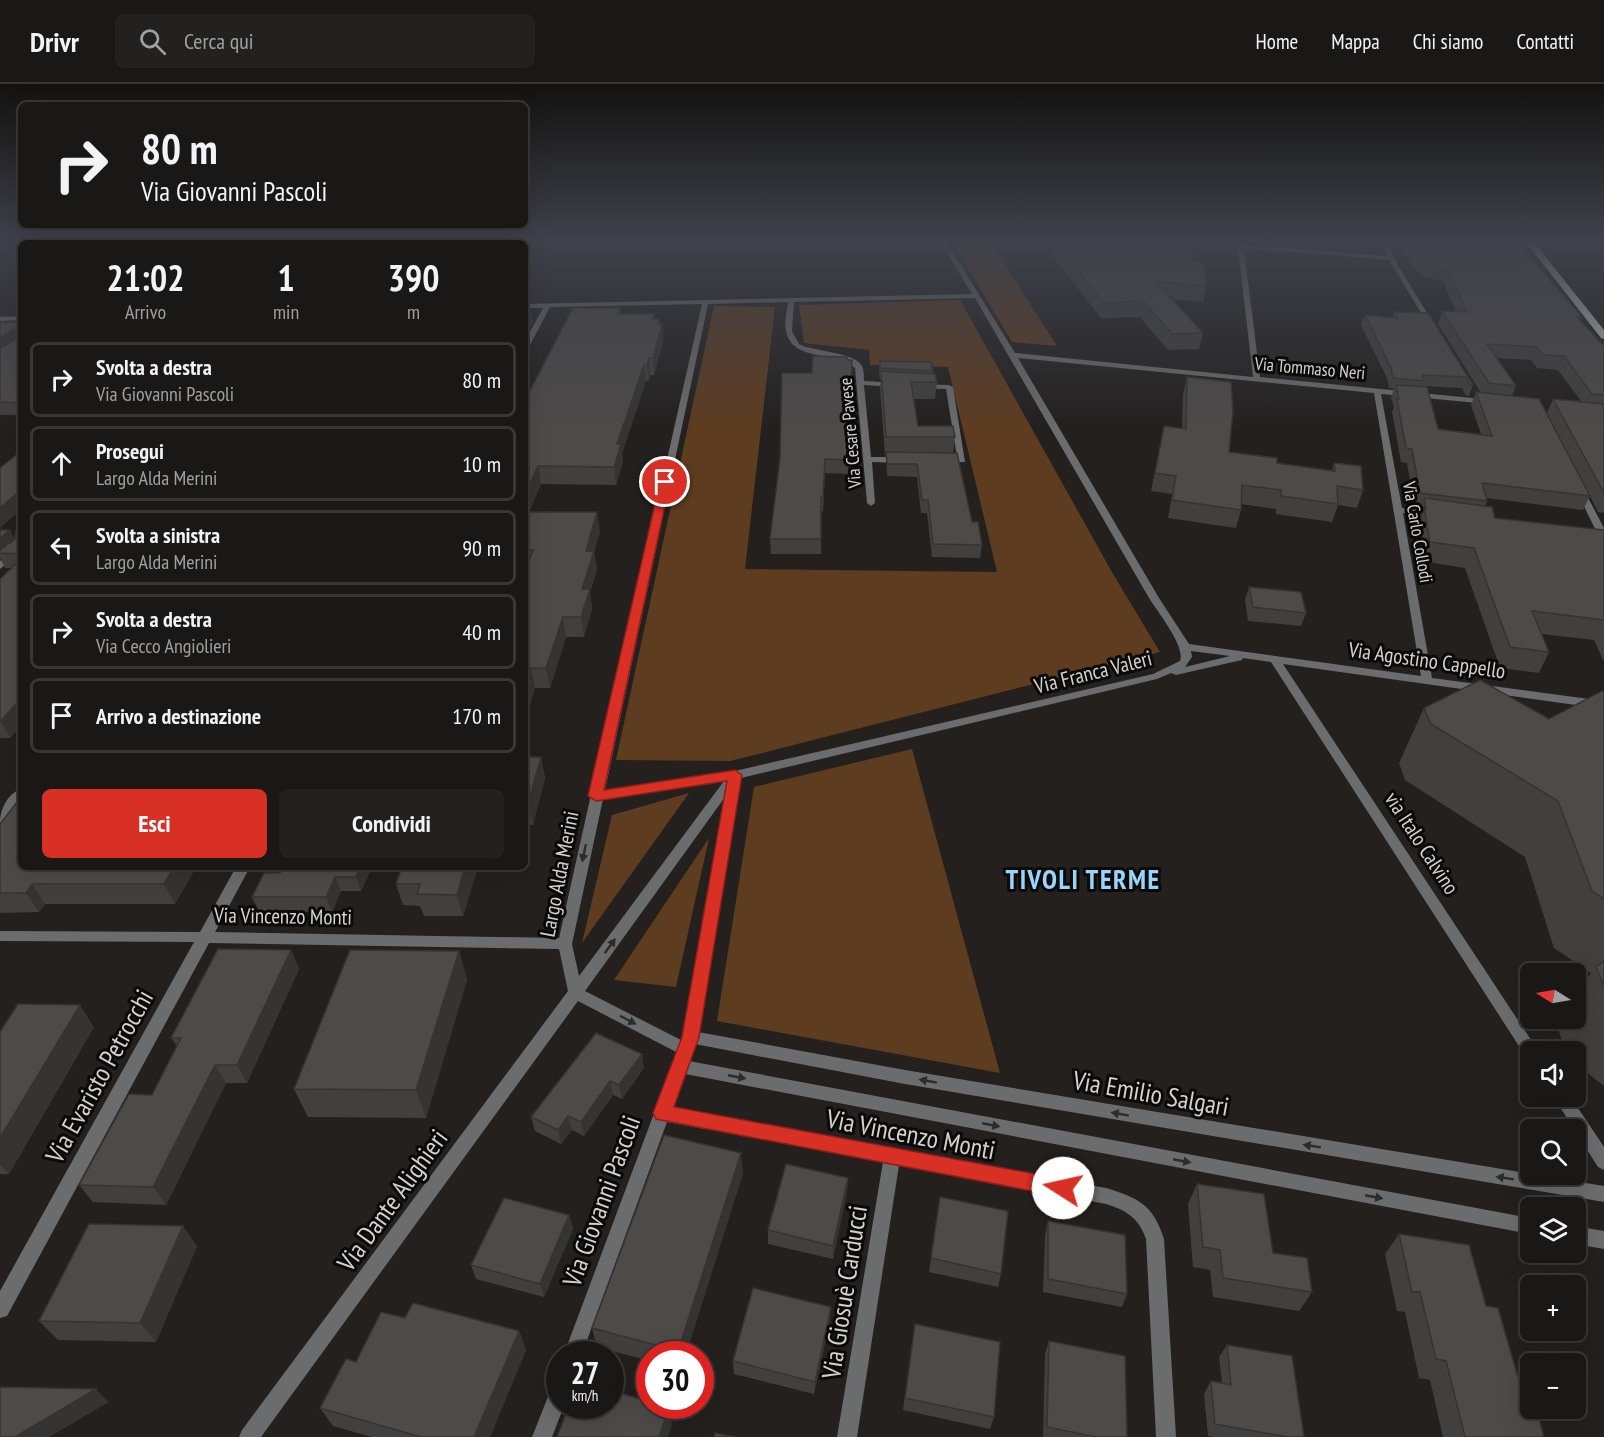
<!DOCTYPE html>
<html lang="it">
<meta charset="utf-8">
<style>
:root{--surface:#1a1816;--page:#23211f;--text:#f1f3f6;--muted:#9fa0a1;--line:#383735;--accent:#d93025}
body{margin:0;font-family:"PT Sans Narrow",sans-serif;background:var(--page);color:var(--text);height:100vh;display:flex;flex-direction:column;font-size:22px;white-space:nowrap}
*{box-sizing:border-box;margin:0}
p{font-size:20px;color:var(--muted)}
.icon{flex:none;width:33px;height:33px;fill:none;stroke:currentColor;stroke-width:2;stroke-linecap:round;stroke-linejoin:round}
.map{position:relative;flex:1;overflow:hidden}
.drawer{position:absolute;left:18px;top:156px;width:510px;height:630px;display:flex;flex-direction:column;background:var(--surface);border-radius:9px;box-shadow:0 6px 24px #0002,0 0 0 2px var(--line)}
.drawer>*{flex:none}
.top-card{position:absolute;left:18px;top:18px;width:510px;height:126px;border-radius:9px;box-shadow:0 6px 24px #0002,0 0 0 2px var(--line);background:#1a1816;color:var(--text);overflow:hidden}
.needle{width:39px;rotate:281deg}
.controls{position:absolute;left:1520px;top:879px;display:grid;gap:12px}
.controls a{display:grid;place-items:center;width:66px;height:66px;border-radius:9px;background:var(--surface);box-shadow:0 6px 24px #0002,0 0 0 2px var(--line);font-size:30px}
.speed{position:absolute;left:546px;top:1257px;display:flex;gap:12px;font-size:30px;font-weight:700;text-align:center}
.speed>*{display:grid;place-content:center;width:78px;height:78px;border-radius:50%;background:var(--surface);box-shadow:0 6px 24px #0002,0 0 0 2px var(--line);line-height:1}
.speed small{font-size:15px;font-weight:400}
.speed .limit{border:9px solid #d22;background:#fff;color:#111}
.pin{position:absolute;display:grid;place-items:center;width:51px;height:51px;color:#fff;margin:-26px;border:3px solid #fff;border-radius:50%;box-shadow:0 2px 6px #0007}
.me{position:absolute;width:66px;margin:-33px;rotate:280deg;stroke-linejoin:round;filter:drop-shadow(0 0 4px #0008)}
.turn{display:flex;align-items:center;gap:21px;height:126px;padding:0 24px;font-size:27px}
.turn .icon{width:78px;height:78px;stroke-width:2.5}
.turn b{display:block;font-size:42px;line-height:51px}
.eta{display:flex;justify-content:space-evenly;align-items:center;height:102px;text-align:center}
.eta b{font-size:36px;font-weight:800;line-height:42px}
.button{display:flex;gap:12px;margin-top:auto;padding:12px 24px}
.button a{flex:1;height:69px;border-radius:9px;background:var(--accent);color:#fff;font-size:24px;font-weight:800;line-height:69px;text-align:center}
.button a+a{background:var(--page);color:var(--text)}
ul{padding:0;list-style:none}
li{display:flex;align-items:center;gap:18px;height:75px;margin:0 12px 9px;padding:0 12px;border:3px solid var(--line);border-radius:9px}
li div{flex:1}
li b{display:block;font-size:22px}
li em{font-style:normal}
header{display:flex;align-items:center;gap:36px;box-sizing:border-box;height:84px;padding:0 30px;background:var(--surface);border-bottom:2px solid var(--line)}
header strong{font-size:28px}
nav{display:flex;gap:33px;margin-inline-start:auto;font-size:21px}
.search{width:420px;height:54px;background:var(--page);display:flex;align-items:center;gap:15px;box-sizing:border-box;padding:0 21px;border-radius:9px;color:var(--muted);font-size:22px}
.map>svg:first-child{display:block}
.green{fill:#5e3c20}
.lines{fill:none;stroke-linecap:round;stroke-linejoin:round}
.minor{fill:#6b6c6d;fill-rule:evenodd}
.primary{fill:#b6b9bb;fill-rule:evenodd}
.wall{fill:#42403e;fill-rule:evenodd}
.shaded-wall{fill:#363432}
.building{fill:#4d4a48;stroke:#363432;stroke-width:1.5}
.oneway{fill:#2d2c2c}
.route{fill:#d93025;stroke:#8d1f18;stroke-width:1.5}
.labels{text-anchor:middle;dominant-baseline:central;stroke-width:6;stroke-linejoin:round;paint-order:stroke}
.far-street-label{font-size:18px;fill:#d4d2d1;stroke:#0b0a09}
.street-label{font-size:21px;fill:#d4d2d1;stroke:#0b0a09}
.near-street-label{font-size:26px;fill:#d4d2d1;stroke:#0b0a09}
.district-label{font-size:27px;font-weight:bold;letter-spacing:1.5px;fill:#99d4fa;stroke:#0b0a09}
</style>
<header>
<strong>Drivr</strong>
<div class="search"><svg class="icon" aria-label="search" viewBox="0 0 24 24"><circle cx="10" cy="10" r="6"/><path d="M15 15l6 6"/></svg>Cerca qui</div>
<nav><a>Home</a><a>Mappa</a><a>Chi siamo</a><a>Contatti</a></nav>
</header>
<div class="map">
<svg width="1604" height="1353" viewBox="0 0 1604 1353">
<rect width="100%" height="100%" fill="#23201e"/>
<path class="green" d="M952,157H990L1057,262L1012,258Z
M960,216L1113,490L1160,568L730,677L616,676L714,222L775,223L745,485L997,488L948,283L870,281L869,266L804,259L799,221Z
M912,665L1000,989L717,937L754,703Z
M689,709L582,859L612,731Z
M709,754L676,903L614,896Z"/>
<g class="lines">
<path class="minor" d="M940,157H946L1015,269L1253,293L1239,173L1233,157H1239L1240,160L1387,172L1381,157H1387L1396,178L1435,242L1434,243L1429,242L1389,176L1241,164L1245,173L1260,293L1492,316V320H1489L1381,310L1402,424L1433,427L1438,430L1433,433L1403,429L1432,594L1604,617V625L1283,580L1539,968H1530V974L1526,973L1271,578L1243,574L1242,576L1176,591L1171,589L1157,595L741,694L698,948L905,986L1604,1102V1118L905,1000L695,960L691,971L688,972L689,977L1530,1134V1150L685,990L672,1025L1106,1104C1139,1114 1153,1121 1164,1155L1176,1353H1156L1146,1155C1139,1134 1126,1126 1106,1120L899,1081L857,1353H837L883,1078L667,1038L582,1270H564L674,976L676,971L680,970L578,917L261,1353H239L242,1346L568,907L559,865L209,859L7,1232L0,1234V1207L194,858L0,857V847L200,848L236,783H250L215,848L559,854L590,715L589,712L592,709L702,220L550,223L529,263L525,265V257L543,224H525V220L972,210ZM975,214L1149,514C1157,527 1186,563 1180,577L1153,590L735,687L605,706L708,220L788,218C787,227 784,238 786,246C791,279 836,266 855,284L867,419L871,422L875,419L872,378L900,379L904,376L900,373H871L864,301L897,303L901,301L897,299L864,297C864,293 864,286 862,282C855,268 814,268 799,260L792,247L794,218ZM1018,274L1374,309L1421,592L1189,560L1159,514ZM1191,567L1230,572L1185,583L1192,573ZM724,697L579,892L572,860L603,715ZM725,713L681,956L585,907Z
M21,232V236L0,237V233Z
M917,300L949,301L953,303L965,378L944,379L940,376L944,373H957L946,305L920,304H917Z
M1580,403L1584,406L1604,444V456L1599,453L1576,406Z
M21,460V468L0,485V477Z
M21,705V717L4,738L0,739C0,726 7,710 21,705Z
M1553,1012H1570L1604,1063V1086L1598,1083Z
M1575,1142L1604,1147V1165L1575,1160Z
M560,1297V1322H564L552,1353H532L553,1300Z"/>
<path class="primary" d="M1525,157H1533L1604,246V255L1601,254Z"/>
</g>
<path class="wall" d="M1055,157L1179,166L1156,157H1191L1189,167L1192,178L1206,202L1203,218L1171,215L1203,249L1199,265L1168,266L1140,233L1101,234L1053,172Z
M1319,157H1382L1380,162Z
M1388,157H1517V158L1582,233L1580,237L1604,262V429L1598,428L1590,412L1583,426L1486,414L1487,417L1485,422L1495,434L1604,447V578L1594,556L1542,550L1549,568L1539,589L1500,584L1465,484L1422,477L1417,443L1418,440L1417,433L1420,424L1415,423L1407,379L1401,378L1392,328L1394,323L1391,313L1394,305L1389,304L1387,294L1361,241L1365,231L1392,233L1394,228L1428,229L1473,301L1469,312H1466L1462,304L1422,302L1438,345L1481,350L1471,321L1476,308L1481,309L1438,240L1442,227L1456,228L1443,197L1421,192L1400,164L1392,163ZM1497,274L1531,276L1537,284L1558,286L1581,317L1553,315L1547,329L1582,397L1512,312L1516,302Z
M620,224L621,230L659,235L663,256L654,291H650L649,297H646L622,369L623,378L616,401L541,400L529,428L600,447L594,467L597,486L590,508L592,525L584,553H566L550,604H535L525,637L529,477V476L525,474V316Z
M0,238H21V331H0Z
M847,276H852L848,390L825,389L823,427H821V470H771L770,455L780,374L812,289Z
M880,277L933,287V290L937,298L935,315H914L918,342L955,353L953,369L972,438L982,461L980,474L932,473L927,429H921L917,393L887,392L886,371H885L880,304L881,296L880,295L879,289Z
M1187,293L1229,368L1277,379L1332,387L1334,379L1363,406L1357,424L1338,421L1332,438L1276,430V425L1241,420V426L1236,444L1168,434L1172,410L1151,407L1164,342L1182,345L1183,310Z
M0,446H10L14,455L21,446V641L10,654H0V495L12,484H5L0,474Z
M1249,503L1306,529L1301,542L1248,537L1245,516Z
M1604,606V1002L1575,979V968H1566L1556,939L1559,934H1575V912L1591,889L1554,864L1525,773L1405,696L1399,679L1424,624L1549,635Z
M525,673H541L545,694L533,741H525Z
M0,740L196,783L175,820H45L39,828L0,829Z
M372,783L361,807H341L332,828L259,827L252,813L280,789Z
M478,783L463,832H424L420,822L403,821L396,800Z
M291,866L299,885L247,999H226L166,1121L93,1118L79,1101L152,1011L177,962L171,954Z
M459,867L467,896L426,1034L308,1033L294,1005Z
M94,943L9,1090H0V948Z
M596,949L644,984L622,1015L613,1011L584,1052L572,1046L561,1060L535,1047L531,1033Z
M743,1089L686,1270H650V1277L597,1263L592,1244Z
M848,1094L847,1108L833,1175L768,1160V1146Z
M1197,1100L1273,1169L1312,1208L1299,1227L1213,1213L1210,1186L1193,1183L1188,1120Z
M940,1113L1001,1190L998,1203L929,1188Z
M569,1131L573,1145L544,1213L476,1195L471,1181Z
M1048,1137L1127,1210L1122,1223L1043,1208L1045,1151Z
M1399,1150L1486,1222L1518,1293L1544,1353H1443L1430,1296L1419,1294L1405,1228L1397,1227L1385,1170Z
M197,1162L156,1258L58,1256L39,1237Z
M831,1223L830,1236L814,1310L734,1290L733,1277Z
M405,1234L519,1247L526,1266L490,1353H372L333,1342L320,1324L356,1278Z
M915,1240L994,1333L990,1345L903,1326Z
M1049,1257L1127,1353H1043L1045,1270Z
M1227,1261L1304,1353H1214L1208,1352L1204,1310L1211,1297L1222,1299L1219,1273Z"/>
<path class="shaded-wall" d="M531,228L533,238L525,248V235Z
M659,235L660,248L662,240L663,256L654,291L653,274Z
M14,245L20,257L0,270V254Z
M649,274L650,291L649,297L647,281Z
M644,281L646,297L622,369L623,378L616,401L614,383L617,360Z
M538,382L541,400L525,437V411Z
M21,406V426L0,444V424Z
M597,428L600,447L593,472L594,467L597,486L590,508L592,525L584,553L581,533L582,505L586,467Z
M10,446L17,460L0,469V454Z
M563,533L566,553L550,604L546,584Z
M531,584L535,604L525,637V603Z
M21,614V641L10,654L1,638Z
M541,673L545,694L533,741L528,720Z
M174,783H196L175,820L164,800Z
M360,783H372L361,807L356,793Z
M465,783H478L463,832L457,811Z
M335,793L341,807L332,828L326,813Z
M32,800L45,820L39,828L26,809Z
M291,866L299,885L247,999L237,981Z
M459,867L467,896L426,1034L416,1006Z
M80,921L94,943L9,1090L0,1080V1054Z
M642,970L644,984L622,1015L619,1001Z
M215,981L226,999L166,1121L153,1103Z
M610,997L613,1011L584,1052L581,1038Z
M568,1032L572,1046L561,1060L558,1046Z
M741,1069L743,1089L686,1270H679L678,1267Z
M848,1094L847,1108L833,1175V1162Z
M569,1131L573,1145L544,1213L540,1200Z
M183,1142L197,1162L156,1258L140,1239Z
M831,1223L830,1236L814,1310L815,1298Z
M519,1247L526,1266L490,1353H474Z
M96,1305L109,1318L49,1353H15Z
M669,1323L672,1341L668,1353H659Z"/>
<path class="building" d="M1055,157L1192,167V178L1204,179L1206,202L1156,198L1203,249L1172,250L1143,217L1103,219Z
M1407,157H1516L1582,233H1577L1604,262V311L1592,310L1564,272L1543,271L1537,263L1487,260L1516,302L1489,299L1442,227L1467,228L1447,185L1426,180Z
M573,224H620L619,230H654L653,235H659L657,240H662L653,274H649L647,281H644L617,360H621L614,383L538,382L525,411V316Z
M525,227L531,228L525,235Z
M1394,228L1428,229L1473,301H1470L1466,293L1422,291L1424,297L1393,294L1391,284L1365,231L1398,234Z
M0,238H21V319L0,318V264L17,254V246L14,245L0,254Z
M813,272L847,273V276H852L848,376L825,375L823,413H821V455H770L780,374L782,289H812Z
M880,277L931,278L933,287L880,284Z
M881,287L935,290L937,298H911L918,342H953L955,353H886Z
M1187,293L1231,298L1233,328L1229,368L1277,374V379L1335,387L1334,379L1361,382L1363,406L1337,402L1338,420L1281,412V406L1242,401L1241,426L1172,416L1176,392L1155,389L1164,342L1186,345Z
M1396,301L1427,303L1438,345L1492,352L1476,308L1539,315L1590,412L1482,399L1487,417L1420,409L1412,365L1406,364L1397,315H1399Z
M1553,315L1604,320V409Z
M21,367V406L0,424V384Z
M886,368L957,369L972,438H978L982,461L933,460L928,416H922L917,380H887Z
M1424,414L1492,423L1495,434L1604,446V536L1532,527L1549,568L1510,563L1474,464L1430,458L1424,424L1426,425Z
M525,428H597L586,467H594L582,505H590L581,533H563L546,584H531L525,603V487L533,466H527L530,459L525,457Z
M0,446H10L0,454Z
M16,446H21V470L0,469V466L15,455Z
M21,475V614L0,638V495Z
M1249,503L1301,508L1306,529L1253,523Z
M1480,596L1549,635L1604,606V815L1592,807L1558,717L1431,640L1424,624Z
M525,673H541L528,720H525Z
M21,713V783H174L164,800H32L26,809H0V740Z
M283,783H360L356,793H335L326,813H252L264,789H280Z
M402,783H465L457,811L417,810L420,800H396Z
M218,865L291,866L237,981H215L153,1103L79,1101L129,1010L152,1011L181,954H171Z
M350,866L459,867L416,1006L294,1005Z
M1604,877V902L1596,883Z
M18,920L80,921L0,1054V948Z
M596,949L642,970L619,1001L610,997L581,1038L568,1032L558,1046L531,1033Z
M664,1051L741,1069L678,1267L592,1244Z
M786,1080L848,1094L833,1162L768,1146Z
M1197,1100L1264,1110L1273,1169L1307,1174L1312,1208L1223,1194L1220,1166L1203,1163Z
M940,1113L1008,1127L1001,1190L931,1174Z
M504,1114L569,1131L540,1200L471,1181Z
M1048,1137L1125,1151L1127,1210L1048,1195Z
M89,1140L183,1142L140,1239L39,1237Z
M1399,1150L1469,1161L1486,1222L1498,1224L1518,1293L1527,1294L1530,1305V1324H1536L1544,1353H1465L1446,1277L1436,1275L1420,1208H1412Z
M753,1204L831,1223L815,1298L733,1277Z
M413,1219L519,1247L474,1353H421L320,1324L346,1275L356,1278L381,1228L405,1234Z
M915,1240L1000,1258L994,1333L905,1314Z
M1049,1257L1125,1272L1127,1353H1096L1047,1343Z
M1227,1261L1292,1272L1304,1353H1288L1215,1340L1211,1297L1231,1301Z
M0,1303L96,1305L15,1353H0Z
M610,1306L650,1318V1322H663L669,1323L659,1353H557L569,1322H610Z
M715,1349L735,1353H714Z"/>
<defs><path id="oneway-solid" d="M-6-.8H1V-3.2L6.5 0L1 3.2V.8H-6Z" transform="scale(1.5)"/></defs>
<g class="oneway">
<use href="#oneway-solid" transform="translate(584 769) rotate(102)"/>
<use href="#oneway-solid" transform="translate(610 862) rotate(-54)"/>
<use href="#oneway-solid" transform="translate(628 936) rotate(28)"/>
<use href="#oneway-solid" transform="translate(737 993) rotate(11)"/>
<use href="#oneway-solid" transform="translate(928 997) rotate(-170)"/>
<use href="#oneway-solid" transform="translate(1120 1030) rotate(-170)"/>
<use href="#oneway-solid" transform="translate(991 1041) rotate(11)"/>
<use href="#oneway-solid" transform="translate(1312 1062) rotate(-171)"/>
<use href="#oneway-solid" transform="translate(1182 1077) rotate(11)"/>
<use href="#oneway-solid" transform="translate(1505 1094) rotate(-171)"/>
<use href="#oneway-solid" transform="translate(1374 1113) rotate(11)"/>
</g>
<linearGradient id="sky" x2="0" y2="1"><stop stop-color="#131210"/><stop offset="0.45" stop-color="#3f424c"/><stop offset="1" stop-color="#3f424c" stop-opacity="0"/></linearGradient>
<rect width="1604" height="346" fill="url(#sky)"/>
<path class="route" d="M665,395L670,398L604,706L735,686L742,691L699,953L674,1023L1063,1095L1070,1097L1073,1104L1070,1110L1063,1113L656,1035L653,1029L682,953L727,697L596,717L588,712L660,398Z"/>
<g class="labels">
<g class="far-street-label">
<text transform="translate(1310 284) rotate(5)">Via Tommaso Neri</text>
<text transform="translate(850 349) rotate(-95)">Via Cesare Pavese</text>
<text transform="translate(1418 448) rotate(80)">Via Carlo Collodi</text>
</g>
<g class="street-label">
<text transform="translate(1427 576) rotate(8)">Via Agostino Cappello</text>
<text transform="translate(1093 588) rotate(-14)">Via Franca Valeri</text>
<text transform="translate(1422 759) rotate(57)">via Italo Calvino</text>
<text transform="translate(559 790) rotate(-79)">Largo Alda Merini</text>
<text transform="translate(283 832) rotate(1)">Via Vincenzo Monti</text>
</g>
<g class="near-street-label">
<text transform="translate(99 992) rotate(-61)">Via Evaristo Petrocchi</text>
<text transform="translate(1151 1009) rotate(10)">Via Emilio Salgari</text>
<text transform="translate(911 1050) rotate(11)">Via Vincenzo Monti</text>
<text transform="translate(392 1116) rotate(-54)">Via Dante Alighieri</text>
<text transform="translate(601 1117) rotate(-70)">Via Giovanni Pascoli</text>
<text transform="translate(844 1208) rotate(-81)">Via Giosuè Carducci</text>
</g>
<g class="district-label">
<text x="1083" y="795">TIVOLI TERME</text>
</g>
</g>
</svg>
<div class="controls">
<a><svg class="needle" viewBox="-14 -14 28 28"><path d="M0-13l5 13h-10z" fill="#e53935"/><path d="M0 13l5-13h-10z" fill="#9fa0a1"/></svg></a>
<a><svg class="icon" aria-label="sound" viewBox="0 0 24 24"><path d="M4 9h4l5-4v14l-5-4H4zM17 9q2 3 0 6"/></svg></a>
<a><svg class="icon" aria-label="search" viewBox="0 0 24 24"><circle cx="10" cy="10" r="6"/><path d="M15 15l6 6"/></svg></a>
<a><svg class="icon" aria-label="layers" viewBox="0 0 24 24"><path d="M12 4l9 5-9 5-9-5zM3 14l9 5 9-5"/></svg></a>
<a>+</a>
<a>−</a>
</div>
<div class="speed"><div>27<small>km/h</small></div><div class="limit">30</div></div>
<div class="pin" style="left:665px;top:398px;background:#d93025"><svg class="icon" aria-label="arrive" viewBox="0 0 24 24"><path d="M6 21V4h12l-3 4 3 4H6"/></svg></div>
<svg class="me" style="left:1063px;top:1104px" viewBox="-20 -20 40 40"><circle r="19" fill="#fff"/><path d="M0-13L10 11 0 6-10 11z" fill="#d93025"/></svg>
<div class="top-card">
<div class="turn"><svg class="icon" aria-label="right" viewBox="0 0 24 24"><path d="M7 20v-9h11M14 6l5 5-5 5"/></svg><div><b>80 m</b>Via Giovanni Pascoli</div></div>
</div>
<section class="drawer">
<div class="eta">
<div><b>21:02</b><p>Arrivo</p></div>
<div><b>1</b><p>min</p></div>
<div><b>390</b><p>m</p></div>
</div>
<ul>
<li><svg class="icon" aria-label="right" viewBox="0 0 24 24"><path d="M7 20v-9h11M14 6l5 5-5 5"/></svg><div><b>Svolta a destra</b><p>Via Giovanni Pascoli</p></div><em>80 m</em></li>
<li><svg class="icon" aria-label="ahead" viewBox="0 0 24 24"><path d="M12 20V5M6 11l6-6 6 6"/></svg><div><b>Prosegui</b><p>Largo Alda Merini</p></div><em>10 m</em></li>
<li><svg class="icon" aria-label="left" viewBox="0 0 24 24"><path d="M17 20v-9H6M10 6l-5 5 5 5"/></svg><div><b>Svolta a sinistra</b><p>Largo Alda Merini</p></div><em>90 m</em></li>
<li><svg class="icon" aria-label="right" viewBox="0 0 24 24"><path d="M7 20v-9h11M14 6l5 5-5 5"/></svg><div><b>Svolta a destra</b><p>Via Cecco Angiolieri</p></div><em>40 m</em></li>
<li><svg class="icon" aria-label="arrive" viewBox="0 0 24 24"><path d="M6 21V4h12l-3 4 3 4H6"/></svg><div><b>Arrivo a destinazione</b></div><em>170 m</em></li>
</ul>
<div class="button"><a>Esci</a><a>Condividi</a></div>
</section>
</div>
